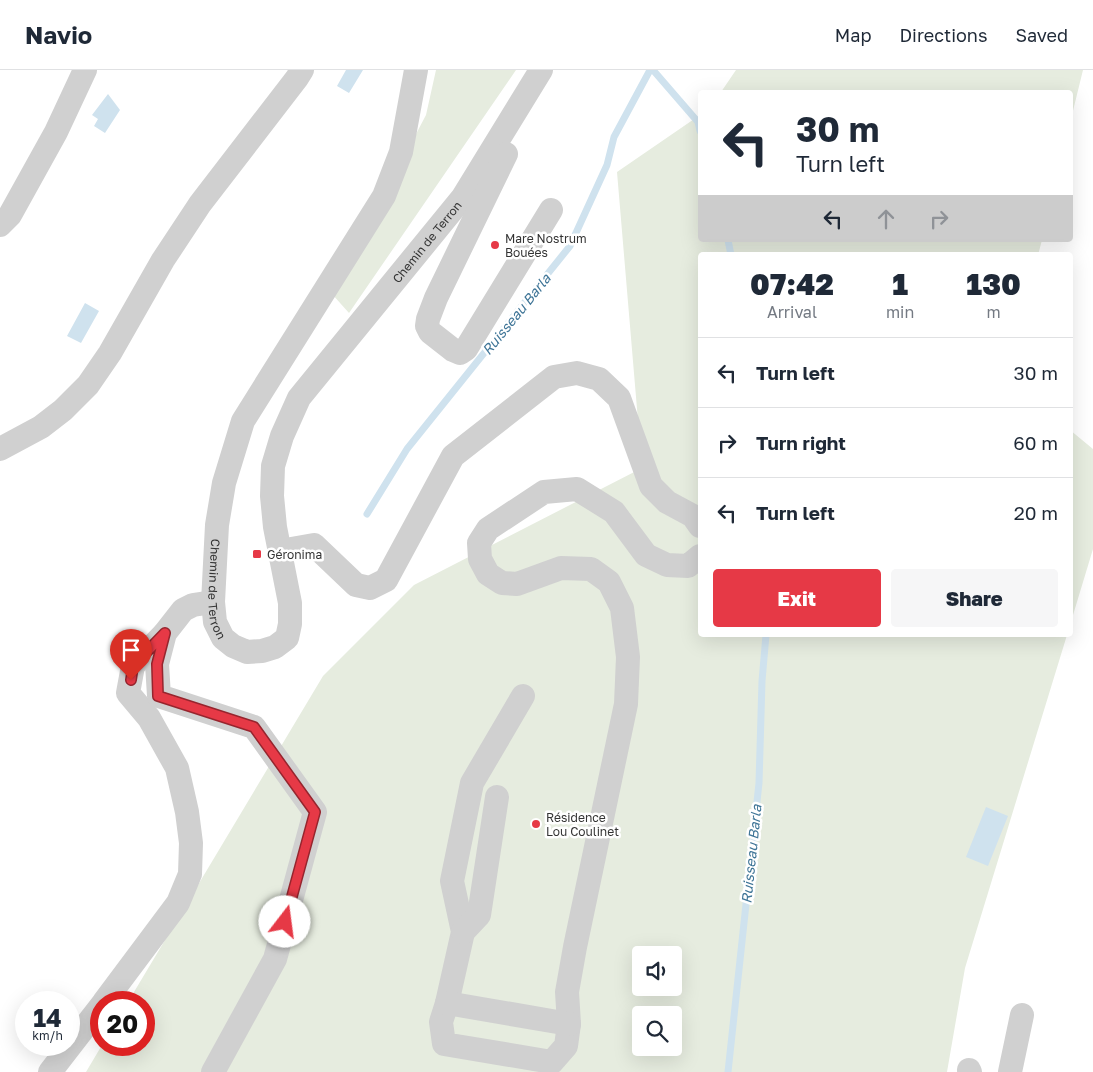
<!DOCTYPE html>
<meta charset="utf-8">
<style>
:root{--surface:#fff;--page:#f6f6f7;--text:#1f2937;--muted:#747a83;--line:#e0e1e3;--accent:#e63946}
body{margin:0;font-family:"Golos Text",sans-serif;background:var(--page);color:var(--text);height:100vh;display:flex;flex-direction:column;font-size:19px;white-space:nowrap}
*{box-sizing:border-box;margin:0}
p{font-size:16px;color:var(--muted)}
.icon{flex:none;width:28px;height:28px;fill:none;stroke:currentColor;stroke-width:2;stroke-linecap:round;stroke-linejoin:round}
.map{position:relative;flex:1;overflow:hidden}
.panel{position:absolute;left:698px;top:182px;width:375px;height:385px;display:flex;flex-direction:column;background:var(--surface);border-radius:5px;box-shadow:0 5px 20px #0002}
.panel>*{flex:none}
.guide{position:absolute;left:698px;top:20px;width:375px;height:152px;border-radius:5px;box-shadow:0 5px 20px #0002;background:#fff;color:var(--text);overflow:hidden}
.controls{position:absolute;left:632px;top:876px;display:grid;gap:10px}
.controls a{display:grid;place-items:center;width:50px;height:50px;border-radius:5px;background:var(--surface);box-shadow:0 5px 20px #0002;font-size:25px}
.speed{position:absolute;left:15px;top:921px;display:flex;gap:10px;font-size:25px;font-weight:700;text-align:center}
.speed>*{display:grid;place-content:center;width:65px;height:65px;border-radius:50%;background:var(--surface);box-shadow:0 5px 20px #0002;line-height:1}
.speed small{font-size:12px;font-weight:400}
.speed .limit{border:8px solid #d22;background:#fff;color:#111}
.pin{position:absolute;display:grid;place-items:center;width:42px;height:42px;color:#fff;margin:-51px -21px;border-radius:50% 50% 50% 0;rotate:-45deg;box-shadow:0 0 5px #0007}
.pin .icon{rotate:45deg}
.me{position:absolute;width:55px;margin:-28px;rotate:15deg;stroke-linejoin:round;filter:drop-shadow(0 0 4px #0008)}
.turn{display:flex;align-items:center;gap:18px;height:105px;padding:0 15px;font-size:22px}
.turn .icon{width:65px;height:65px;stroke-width:2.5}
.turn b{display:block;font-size:35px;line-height:42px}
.lanes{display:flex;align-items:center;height:48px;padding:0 15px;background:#0003;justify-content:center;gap:25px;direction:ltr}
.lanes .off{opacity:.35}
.eta{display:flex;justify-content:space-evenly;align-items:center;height:85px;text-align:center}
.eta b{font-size:30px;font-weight:800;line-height:35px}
.action{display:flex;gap:10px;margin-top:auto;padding:10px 15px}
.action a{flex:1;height:58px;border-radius:5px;background:var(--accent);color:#fff;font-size:20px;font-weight:800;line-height:58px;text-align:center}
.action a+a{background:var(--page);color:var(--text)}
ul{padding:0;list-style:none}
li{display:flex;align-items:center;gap:15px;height:70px;padding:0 15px;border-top:1px solid var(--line)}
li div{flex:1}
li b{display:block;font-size:19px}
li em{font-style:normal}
header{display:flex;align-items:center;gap:30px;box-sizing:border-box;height:70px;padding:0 25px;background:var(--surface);border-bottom:1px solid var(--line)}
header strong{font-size:24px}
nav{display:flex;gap:28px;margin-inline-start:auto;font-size:18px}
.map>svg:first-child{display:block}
.green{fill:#e6ecdf;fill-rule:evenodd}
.water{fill:#cfe2ee}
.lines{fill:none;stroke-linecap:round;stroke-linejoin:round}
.stream{stroke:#cfe2ee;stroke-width:7}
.minor{stroke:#d0d0d0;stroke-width:24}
.route-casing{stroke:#96252e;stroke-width:12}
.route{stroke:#e63946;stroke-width:9}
.poi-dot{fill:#e63946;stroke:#fff;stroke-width:2}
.labels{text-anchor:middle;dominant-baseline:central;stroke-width:5;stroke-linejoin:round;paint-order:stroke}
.poi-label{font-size:12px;fill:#333;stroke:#fff;text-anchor:start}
.street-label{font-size:12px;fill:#333;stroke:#fff}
.water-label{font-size:14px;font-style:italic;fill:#3f7597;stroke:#fff}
</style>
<header>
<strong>Navio</strong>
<nav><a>Map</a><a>Directions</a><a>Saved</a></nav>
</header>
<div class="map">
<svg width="1093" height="1002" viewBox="0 0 1093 1002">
<rect width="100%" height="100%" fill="#fff"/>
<path class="green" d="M436,0H516L349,243L332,224L426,45Z
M736,0H1083L1070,53V22H721Z
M700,45V170H1042L1038,185H700V565H1067L965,898L947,1002H86L102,975H144V932H128L323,606L414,515L642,398L617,102ZM641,885H674V918H641ZM641,945H674V978H641Z
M1070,360L1093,379V479L1070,555Z"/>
<path class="water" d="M346,0H363L349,23L337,16Z
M108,24L120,40L105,63L94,56L98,49L92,45Z
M85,233L99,241L81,273L67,266Z
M986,737L1008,746L988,796L966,787Z"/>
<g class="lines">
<path class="stream" d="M653,0L698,52L700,61
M728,170L731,185
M367,444L407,379L570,176L607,95L614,67L650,0
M728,1002L759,713L762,611L766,565"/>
<g class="minor">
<path id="s1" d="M416,0L401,82L384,126L243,351L224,413L217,455L213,532L215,552L223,568L233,576L247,582L262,581L275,577L287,568L290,554V533L275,457L272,426L273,396L282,366L299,328L463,127L541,0"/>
<path d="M506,84L436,228L428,249L427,256L430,262L453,280L460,283L466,279L551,140"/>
<path d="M0,155L10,145L56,62L85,0"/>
<path d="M0,379L41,357L63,340L88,315L110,283L163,190L200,134L297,8L302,0"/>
<path d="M280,481L314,475L356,515L370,518L386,510L453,386L554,307L577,303L599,309L619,328L651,416L667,432L693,446L700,456"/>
<path d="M523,626L472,713L452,811L463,862L447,933L441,952L444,974L552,992L566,976L569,954L567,922L575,877L626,634L628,587L622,538L609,512L591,499L561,498L517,514L502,513L488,504L480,489L479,473L488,459L544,422L577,419L614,442L646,485L667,495L688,496L700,486"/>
<path d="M463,862L479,845L497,727"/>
<path d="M104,932L178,833L190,804L191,773L187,742L177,698L149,648L128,623L133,596L163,565"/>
<path d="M447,933L569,954"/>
<path d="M969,1000L970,1002"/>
<path d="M50,1002L101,936"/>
<path d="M213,1002L275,889L315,742L254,657L159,626L157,594L165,563L183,540L193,535L213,532"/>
<path d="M1010,1002L1022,945"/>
</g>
</g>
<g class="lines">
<g class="route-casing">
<path id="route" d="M131,610L133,596L165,563L157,594L158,626L254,657L315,742L285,852"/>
</g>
<use href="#route" class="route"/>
</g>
<g class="poi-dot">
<circle cx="495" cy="175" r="5"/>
<rect x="252" y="479" width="10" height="10" rx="2.5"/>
<circle cx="536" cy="754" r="5"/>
</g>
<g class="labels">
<g class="poi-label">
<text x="505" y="168">Mare Nostrum<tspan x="505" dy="14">Bouées</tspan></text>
<text x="267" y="484">Géronima</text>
<text x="546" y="747">Résidence<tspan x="546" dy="14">Lou Coulinet</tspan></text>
</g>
<g class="street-label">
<text stroke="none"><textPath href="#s1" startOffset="1139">Chemin de Terron</textPath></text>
<text stroke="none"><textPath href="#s1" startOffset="568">Chemin de Terron</textPath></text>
</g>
<g class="water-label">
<text transform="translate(516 244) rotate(-51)">Ruisseau Barla</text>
<text transform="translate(751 784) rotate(-84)">Ruisseau Barla</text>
</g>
</g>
</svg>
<div class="controls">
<a><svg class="icon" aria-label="sound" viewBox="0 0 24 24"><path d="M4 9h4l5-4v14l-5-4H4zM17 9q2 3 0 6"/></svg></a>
<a><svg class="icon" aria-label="search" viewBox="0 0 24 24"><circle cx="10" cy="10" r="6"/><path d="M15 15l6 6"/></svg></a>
</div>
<div class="speed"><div>14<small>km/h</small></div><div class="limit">20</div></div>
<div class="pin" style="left:131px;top:610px;background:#d93025"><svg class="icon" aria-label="arrive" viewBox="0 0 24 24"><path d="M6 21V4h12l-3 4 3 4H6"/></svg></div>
<svg class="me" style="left:285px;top:852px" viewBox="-20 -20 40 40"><circle r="19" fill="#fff"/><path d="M0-13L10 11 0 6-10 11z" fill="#e63946"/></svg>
<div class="guide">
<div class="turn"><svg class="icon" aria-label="left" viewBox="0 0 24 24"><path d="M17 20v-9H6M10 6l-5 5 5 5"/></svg><div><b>30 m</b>Turn left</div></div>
<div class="lanes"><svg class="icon" aria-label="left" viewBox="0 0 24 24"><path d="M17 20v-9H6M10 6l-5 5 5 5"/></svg><svg class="icon off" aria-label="ahead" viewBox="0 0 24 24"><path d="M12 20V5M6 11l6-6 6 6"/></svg><svg class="icon off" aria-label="right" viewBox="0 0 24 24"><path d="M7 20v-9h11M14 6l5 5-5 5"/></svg></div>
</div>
<section class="panel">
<div class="eta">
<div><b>07:42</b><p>Arrival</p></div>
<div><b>1</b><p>min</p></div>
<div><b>130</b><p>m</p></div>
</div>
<ul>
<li><svg class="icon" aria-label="left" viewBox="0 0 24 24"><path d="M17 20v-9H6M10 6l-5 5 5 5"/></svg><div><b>Turn left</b></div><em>30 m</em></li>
<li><svg class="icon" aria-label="right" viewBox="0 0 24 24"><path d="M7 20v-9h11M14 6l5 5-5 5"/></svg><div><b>Turn right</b></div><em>60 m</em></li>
<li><svg class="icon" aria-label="left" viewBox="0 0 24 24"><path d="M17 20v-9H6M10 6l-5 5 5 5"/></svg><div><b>Turn left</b></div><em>20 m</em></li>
</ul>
<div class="action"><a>Exit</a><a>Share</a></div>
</section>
</div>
